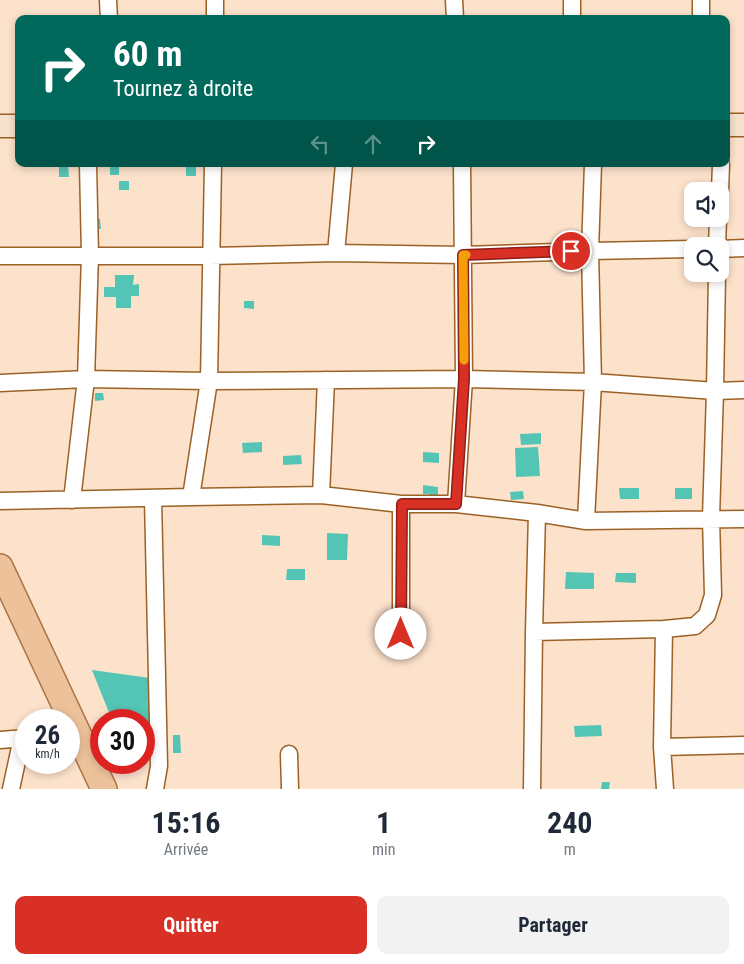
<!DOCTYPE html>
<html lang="fr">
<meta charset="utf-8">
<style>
:root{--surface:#fff;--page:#f2f2f3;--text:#1f2937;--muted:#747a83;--accent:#d93025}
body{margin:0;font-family:"Roboto Condensed",sans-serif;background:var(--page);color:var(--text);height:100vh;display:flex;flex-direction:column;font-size:19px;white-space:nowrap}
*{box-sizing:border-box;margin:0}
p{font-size:16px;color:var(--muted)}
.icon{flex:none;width:28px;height:28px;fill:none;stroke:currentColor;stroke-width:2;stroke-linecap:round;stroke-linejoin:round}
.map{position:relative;height:789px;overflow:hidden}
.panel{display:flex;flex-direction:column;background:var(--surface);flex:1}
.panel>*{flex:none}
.banner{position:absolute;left:15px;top:15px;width:715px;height:152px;border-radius:10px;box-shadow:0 2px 8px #0003;background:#00695c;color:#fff;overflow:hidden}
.fabs{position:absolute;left:684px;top:182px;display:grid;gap:10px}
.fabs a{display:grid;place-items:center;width:45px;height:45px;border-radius:10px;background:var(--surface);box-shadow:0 2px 8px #0003;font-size:25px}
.speed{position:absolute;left:15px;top:709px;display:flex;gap:10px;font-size:25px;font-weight:700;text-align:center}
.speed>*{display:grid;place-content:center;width:65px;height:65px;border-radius:50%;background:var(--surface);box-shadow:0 2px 8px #0003;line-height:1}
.speed small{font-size:12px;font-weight:400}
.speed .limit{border:8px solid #d22;background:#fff;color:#111}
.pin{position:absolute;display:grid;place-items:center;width:42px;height:42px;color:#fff;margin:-21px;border:2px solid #fff;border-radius:50%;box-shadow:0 1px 5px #0007}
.me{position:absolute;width:55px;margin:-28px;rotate:0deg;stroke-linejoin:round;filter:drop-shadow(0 0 4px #0008)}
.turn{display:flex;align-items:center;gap:18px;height:105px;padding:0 15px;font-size:22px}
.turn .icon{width:65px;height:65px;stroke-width:2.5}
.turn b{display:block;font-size:35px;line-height:42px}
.lanes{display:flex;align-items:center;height:48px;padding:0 15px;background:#0003;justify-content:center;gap:25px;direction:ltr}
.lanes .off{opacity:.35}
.eta{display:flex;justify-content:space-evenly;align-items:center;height:85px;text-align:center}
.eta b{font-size:30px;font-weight:700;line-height:35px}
.cta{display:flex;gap:10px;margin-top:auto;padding:10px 15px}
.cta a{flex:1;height:58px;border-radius:10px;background:var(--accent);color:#fff;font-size:20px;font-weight:700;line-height:58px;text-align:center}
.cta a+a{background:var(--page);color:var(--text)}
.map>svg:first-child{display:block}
.building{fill:#54c5b4}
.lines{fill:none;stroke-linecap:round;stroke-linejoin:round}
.street-casing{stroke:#9b6125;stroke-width:19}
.secondary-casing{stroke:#9b6125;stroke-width:25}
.primary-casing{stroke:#ac7542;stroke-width:28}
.street{stroke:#fff;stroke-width:16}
.secondary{stroke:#f6e1cd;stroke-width:22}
.primary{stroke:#edc29b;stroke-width:25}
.route-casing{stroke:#8d1f18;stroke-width:12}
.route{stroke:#d93025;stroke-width:9}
.slow{stroke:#f59e0b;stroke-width:9}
</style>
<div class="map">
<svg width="744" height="789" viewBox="0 0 744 789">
<rect width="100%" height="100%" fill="#fce1cb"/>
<path class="building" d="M59,164H68L69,177H59Z
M110,164H119V175H110Z
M186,164H196V176H186Z
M119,181H129V190H119Z
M100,219L101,229H92V220Z
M115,275H134L133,285L139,284V296H131V308H116V297H104V287H115Z
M244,301H254V309L244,308Z
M95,393H103L104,400L95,401Z
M541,433V444L521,445L520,434Z
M262,442V452L243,453L242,443Z
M538,447L540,476L516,477L515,448Z
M423,452L439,453V463L423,462Z
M301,455L302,464L283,465V456Z
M423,485L438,487V499H429V494H423Z
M619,488H639V499H620Z
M675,488H692V499H675Z
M523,491L524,499L511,500L510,492Z
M327,533L348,534L347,560H327Z
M262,535L280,536V546L262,545Z
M287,569H305V580H286Z
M566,572L594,573V589H565Z
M616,573H636V583L615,582Z
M92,670L150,678V725H144V720H112Z
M601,725L602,736L575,737L574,726Z
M173,735H180L181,753H173Z
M602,782H610L609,789H601Z"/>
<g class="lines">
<g class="street-casing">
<path id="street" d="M108,0L109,19
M454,0L455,19
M215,19V0
M572,19V0
M701,19V0
M213,164L209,381L191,497L321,495L401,504H456L537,513L586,521L744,519
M720,191L721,164
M717,246L718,219
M720,249L744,248
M336,253L344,164
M0,256H210L336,253L463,255L590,251L692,249
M0,383L86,379L209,381L464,379L593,382L715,391L744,390
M321,495L326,380
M153,499L159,766L155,789
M72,500L86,379L90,255L88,164
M0,501L191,497
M456,504L464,379L462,164
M586,521L593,382L590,251L593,164
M534,632L537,513
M401,634V504
M0,740L26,738
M662,747L744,745
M289,754L290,789
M11,789L22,738
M532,789L534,632L664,629
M665,789L662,747L664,629L695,626L707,615L713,595L711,518L715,391L717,274"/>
</g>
<g class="secondary-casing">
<path id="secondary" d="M726,125H744
M0,126H19"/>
</g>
<g class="primary-casing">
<path id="primary" d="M0,567L104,789"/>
</g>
<use href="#street" class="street"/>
<use href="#secondary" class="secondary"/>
<use href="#primary" class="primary"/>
</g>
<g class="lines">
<g class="route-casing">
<path id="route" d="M401,634L402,504H456L464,379L463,255L571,251"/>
</g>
<use href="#route" class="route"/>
<path class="slow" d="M464,360L463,255H466"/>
</g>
</svg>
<div class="fabs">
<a><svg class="icon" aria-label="sound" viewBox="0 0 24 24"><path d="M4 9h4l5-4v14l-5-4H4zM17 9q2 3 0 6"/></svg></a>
<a><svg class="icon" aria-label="search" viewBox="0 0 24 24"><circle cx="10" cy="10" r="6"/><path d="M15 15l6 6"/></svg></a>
</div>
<div class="speed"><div>26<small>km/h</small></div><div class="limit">30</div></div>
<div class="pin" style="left:571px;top:251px;background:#d93025"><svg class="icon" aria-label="arrive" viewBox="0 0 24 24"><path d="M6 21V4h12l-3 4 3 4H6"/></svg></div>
<svg class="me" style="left:401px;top:634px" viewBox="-20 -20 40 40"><circle r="19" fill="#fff"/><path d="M0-13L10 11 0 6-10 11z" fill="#d93025"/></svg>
<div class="banner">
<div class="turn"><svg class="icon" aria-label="right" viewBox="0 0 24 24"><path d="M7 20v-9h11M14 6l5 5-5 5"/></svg><div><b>60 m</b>Tournez à droite</div></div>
<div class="lanes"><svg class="icon off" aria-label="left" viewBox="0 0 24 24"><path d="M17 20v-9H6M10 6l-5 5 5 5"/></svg><svg class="icon off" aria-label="ahead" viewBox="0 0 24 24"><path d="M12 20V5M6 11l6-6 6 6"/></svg><svg class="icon" aria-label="right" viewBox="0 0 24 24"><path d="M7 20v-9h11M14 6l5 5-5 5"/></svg></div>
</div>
</div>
<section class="panel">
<div class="eta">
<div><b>15:16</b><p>Arrivée</p></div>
<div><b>1</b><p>min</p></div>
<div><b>240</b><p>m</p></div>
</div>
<div class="cta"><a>Quitter</a><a>Partager</a></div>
</section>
